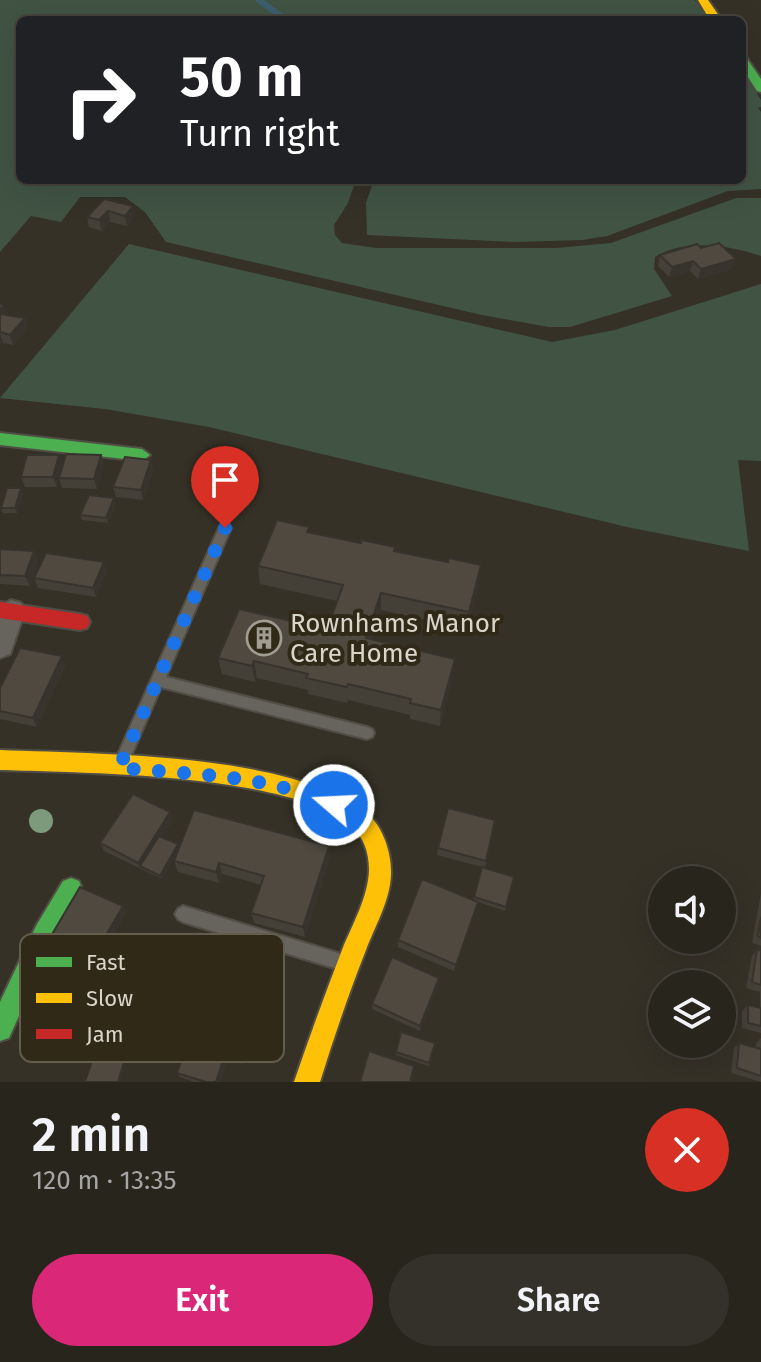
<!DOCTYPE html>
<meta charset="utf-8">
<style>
:root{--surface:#28251d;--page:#34312a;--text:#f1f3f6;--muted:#a5a5a4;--line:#44423b;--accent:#db2777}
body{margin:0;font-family:"Fira Sans",sans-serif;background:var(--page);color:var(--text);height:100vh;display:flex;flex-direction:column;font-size:30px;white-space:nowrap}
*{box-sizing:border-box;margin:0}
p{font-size:26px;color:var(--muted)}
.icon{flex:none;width:44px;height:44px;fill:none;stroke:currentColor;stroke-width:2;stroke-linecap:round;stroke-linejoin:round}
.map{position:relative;height:1082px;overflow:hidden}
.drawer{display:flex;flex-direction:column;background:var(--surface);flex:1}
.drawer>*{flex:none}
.guide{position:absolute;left:16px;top:16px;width:730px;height:168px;border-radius:12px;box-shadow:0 8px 32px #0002,0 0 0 2px var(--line);background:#202124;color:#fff;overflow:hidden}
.fabs{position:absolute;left:648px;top:866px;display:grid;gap:16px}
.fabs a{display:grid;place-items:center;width:88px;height:88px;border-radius:50%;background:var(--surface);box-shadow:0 8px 32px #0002,0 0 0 2px var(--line);font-size:40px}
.pin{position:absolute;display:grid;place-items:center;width:68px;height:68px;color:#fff;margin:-82px -34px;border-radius:50% 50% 50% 0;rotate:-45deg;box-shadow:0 0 8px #0007}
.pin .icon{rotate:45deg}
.me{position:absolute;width:88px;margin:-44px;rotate:289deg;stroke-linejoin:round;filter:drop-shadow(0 0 6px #0008)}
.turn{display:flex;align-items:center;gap:28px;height:168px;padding:0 32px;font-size:36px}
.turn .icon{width:104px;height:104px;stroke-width:2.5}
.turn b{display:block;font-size:56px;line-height:68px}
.round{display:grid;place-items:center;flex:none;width:84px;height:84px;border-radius:42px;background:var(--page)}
.summary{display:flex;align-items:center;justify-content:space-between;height:136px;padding:0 32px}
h1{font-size:48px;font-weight:600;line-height:60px}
.button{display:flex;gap:16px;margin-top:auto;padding:16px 32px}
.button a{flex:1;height:92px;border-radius:48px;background:var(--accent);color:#fff;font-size:32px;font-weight:600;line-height:92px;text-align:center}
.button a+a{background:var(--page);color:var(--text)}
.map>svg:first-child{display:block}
.green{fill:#415444}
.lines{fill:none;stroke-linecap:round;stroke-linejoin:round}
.stream{stroke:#3c5e6f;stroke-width:6}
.lane-casing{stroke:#514e45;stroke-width:4}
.street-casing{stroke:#514e45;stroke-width:4}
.fast-casing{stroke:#514e45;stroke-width:4}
.slow-casing{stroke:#514e45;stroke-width:4}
.jam-casing{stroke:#514e45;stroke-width:4}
.lane{fill:#67645d;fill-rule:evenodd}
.street{fill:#67645d;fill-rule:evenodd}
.fast{fill:#4caf50;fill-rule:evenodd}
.slow{fill:#ffc107;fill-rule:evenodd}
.jam{fill:#c62828;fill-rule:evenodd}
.tree{fill:#7d9a7d}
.wall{fill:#443f37}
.shaded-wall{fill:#37332d}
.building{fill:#4f4940;stroke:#37332d;stroke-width:2}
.route{stroke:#1a73e8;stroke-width:14;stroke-dasharray:0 25.2}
.labels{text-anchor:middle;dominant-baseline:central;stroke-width:8;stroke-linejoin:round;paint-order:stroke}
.poi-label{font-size:26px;fill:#dad5cb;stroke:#312918;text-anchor:start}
.key{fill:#312918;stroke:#645d4e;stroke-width:2}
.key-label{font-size:22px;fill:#dad5cb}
</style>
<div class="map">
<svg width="761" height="1082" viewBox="0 0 761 1082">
<rect width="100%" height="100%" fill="#353127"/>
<path class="green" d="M0,0H695L709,20H20V180H356L348,203L334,225L335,235L342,243L376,248H556L611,243L736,198H761V256C730,245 684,238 655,257L654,269L672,296L570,327H549L482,315L166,242L145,212L125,197H80L61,222L31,216L0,252Z
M742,71L761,100V107L758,108L761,112V189L728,191L607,236L582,240L515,242L367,235L366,203L374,180H742Z
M129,244L552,342L615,330L761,284V461L738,460L749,551L627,527L209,427L105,409L0,398Z"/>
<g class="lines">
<path class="stream" d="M259,0L286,20"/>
<g class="lane-casing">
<path id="lane" d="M225,523L229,525L231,528L166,677L367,727L372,729L374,733L372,737L367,739L161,687L127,765L122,767L117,765L115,761L219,528L221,525Z
M183,906L341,954L347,956L349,962L347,968L341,970L183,922L178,919L175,914L178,909Z"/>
</g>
<g class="street-casing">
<path id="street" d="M11,600L21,603L25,611L10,654L0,658V606Z"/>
</g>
<g class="fast-casing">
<path id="fast" d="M742,55L746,57L761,79V92L757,91L742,68Z
M0,433L142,449L150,455L142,461L0,445Z
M71,878L79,881L82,889L79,897L52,942L9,1038L0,1041V1002L36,926L63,881Z"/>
</g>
<g class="slow-casing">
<path id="slow" d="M698,0H708L722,20H710Z
M0,750C97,754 285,753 363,810C382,823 392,852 391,875C390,901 375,926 366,950C349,993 334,1037 320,1082H294C309,1038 325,994 342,950C352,925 368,898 369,870C369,853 364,837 351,826C288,773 84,773 0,770Z"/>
</g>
<g class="jam-casing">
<path id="jam" d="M0,602L80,614L87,616L90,622L87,628L80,630L0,618Z"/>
</g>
<use href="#lane" class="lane"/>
<use href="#street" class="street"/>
<use href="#fast" class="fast"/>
<use href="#slow" class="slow"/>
<use href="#jam" class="jam"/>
</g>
<circle class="tree" cx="41" cy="821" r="12"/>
<path class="wall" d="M104,199L135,217L127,226L110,222L102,231L89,227L87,217Z
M701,248L732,269L698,279L690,271L669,277L658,266L660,255Z
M0,304L3,305L7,315L25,318L28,328L13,345L3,343L0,346Z
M59,455L62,465L60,474L101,455L104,465L97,489L62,488L59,478L57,487H25L21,477Z
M154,470L143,500L116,497L113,487Z
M23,493L17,513H3L1,508Z
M116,503L108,523L82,520L80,515Z
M309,532L361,543L395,547V551L448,562L481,565L479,583L467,629L381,610L371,640L453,675L440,726L410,719V715L348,700L347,703L308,694V690L257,678L255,682L222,674L218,658L327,629L337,601L260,584L258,566Z
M0,549L34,551L38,561L30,586L0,584Z
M107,572L96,597L38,588L34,578Z
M66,665L37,727L0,719V688Z
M170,812L173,820L162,837L179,847L330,857L305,937L254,923L251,913L261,885L222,874L219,883L178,872L174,861L177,853L162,879L104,851L100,843Z
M495,820L485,868L514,877L505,911L478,902L454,971L398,947V940L473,900L482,867L437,855L438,848Z
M761,893V946L752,943Z
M123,906L126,913L96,967L53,947L48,941Z
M757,949L761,951V1033L742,1028V1011L748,1005L760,1008V992L746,988L752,956Z
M272,957L251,1016L203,1001L200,995Z
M439,978L438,985L420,1031L372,1009V1004Z
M99,986L77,1038L32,1025L26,1019Z
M256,1024L243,1064L228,1059L220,1082H194L180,1077L177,1073Z
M761,1038V1082L731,1073L734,1048L739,1043L756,1048V1043Z
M435,1043L429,1066L396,1055V1052Z"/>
<path class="shaded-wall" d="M133,206L135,217L127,226L125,216Z
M108,211L110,222L102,231L99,220Z
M736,259L732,269L698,279L701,269Z
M693,261L690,271L669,277L672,267Z
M3,305L7,315L0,323V308Z
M25,318L28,328L13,345L10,335Z
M0,333L3,343L0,346Z
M59,455L62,465L57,487L53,477Z
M101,455L104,465L97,489L94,479Z
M151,460L154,470L143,500L141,490Z
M21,488L23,493L17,513L15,508Z
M114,498L116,503L108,523L106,518Z
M34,551L38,561L30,586L25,576Z
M104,562L107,572L96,597L93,588Z
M481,565L479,583L467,629L469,612Z
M381,593V610L366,655V638Z
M62,656L66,665L37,727L33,718Z
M455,659L453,675L440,726L441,710Z
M254,661L257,678L255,682L252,666Z
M170,812L173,820L143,868L140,866L142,870L138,863Z
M178,844L180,848L162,879L160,876Z
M329,846L330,857L305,937L303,927Z
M219,863L222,874L219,883L216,872Z
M478,902L477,909L454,971L456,965Z
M123,906L126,913L96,967L91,961Z
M270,950L272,957L251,1016L249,1011Z
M439,978L438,985L420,1031V1026Z
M94,980L99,986L77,1038L72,1033Z
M254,1019L256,1024L243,1064L241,1059Z
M225,1054L228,1059L220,1082H216Z
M124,1062L126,1064L120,1082H118Z"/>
<path class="building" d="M104,199L133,206L125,216L108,211L99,220L87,217Z
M719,243L736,259L701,269L693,261L672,267L660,255L697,244L701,248Z
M0,314L25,318L10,335L0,332Z
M66,454L101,455L94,479L59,478Z
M27,455H59L53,477H21Z
M125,457L151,460L141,490L113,487Z
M7,488H21L15,508H1Z
M89,495L114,498L106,518L80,515Z
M277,520L309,527L307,532L361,543L362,540L395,547L394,551L448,562L449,558L481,565L469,612L381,593L366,638L455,659L441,710L410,703L411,699L348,684L347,687L306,678L308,674L254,661L252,666L218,658L239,609L327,629L343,585L258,566Z
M0,549L34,551L25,576L0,575Z
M46,553L104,562L93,588L34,578Z
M20,648L62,656L33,718L0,711V688Z
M133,794L170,812L138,863L100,843Z
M448,808L495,820L486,861L438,848Z
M194,810L329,846L303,927L251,913L264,876L219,863L216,872L174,861Z
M159,836L178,844L160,876L140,866Z
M482,867L514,877L506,907L474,897Z
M422,879L478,902L456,965L398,940Z
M80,887L123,906L91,961L48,941Z
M761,917V938L758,936Z
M757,949L761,951V985L752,982Z
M392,957L439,978L420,1026L372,1004Z
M202,1003L254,1019L241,1059L225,1054L216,1082H206L177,1073Z
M748,1005L761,1008V1026L748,1023Z
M401,1032L435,1043L429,1063L396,1052Z
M739,1043L761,1049V1076L737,1068Z
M369,1051L414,1066L410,1082H360Z
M94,1055L124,1062L118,1082H85Z"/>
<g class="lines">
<path class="route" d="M225,528L119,768C191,774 268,775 334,805"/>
</g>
<defs>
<g id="building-ring" transform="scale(1.8)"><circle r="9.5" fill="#312918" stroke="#a09c92" stroke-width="1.5"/><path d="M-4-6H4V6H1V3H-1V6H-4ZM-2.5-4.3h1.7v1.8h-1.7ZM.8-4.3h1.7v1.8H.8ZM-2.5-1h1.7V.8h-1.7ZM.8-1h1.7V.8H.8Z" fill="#a09c92"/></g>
</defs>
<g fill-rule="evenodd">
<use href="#building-ring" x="264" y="638"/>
</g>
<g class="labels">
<g class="poi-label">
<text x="290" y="623">Rownhams Manor<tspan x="290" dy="30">Care Home</tspan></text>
</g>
</g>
<rect x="20" y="934" width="264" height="128" rx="12" class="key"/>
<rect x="36" y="957" width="36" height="10" fill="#4caf50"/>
<rect x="36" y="993" width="36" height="10" fill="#ffc107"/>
<rect x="36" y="1029" width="36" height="10" fill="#c62828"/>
<g class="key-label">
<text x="86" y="970">Fast</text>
<text x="86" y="1006">Slow</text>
<text x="86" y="1042">Jam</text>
</g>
</svg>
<div class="fabs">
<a><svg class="icon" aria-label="sound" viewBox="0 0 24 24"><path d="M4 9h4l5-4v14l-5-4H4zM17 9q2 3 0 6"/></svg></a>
<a><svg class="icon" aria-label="layers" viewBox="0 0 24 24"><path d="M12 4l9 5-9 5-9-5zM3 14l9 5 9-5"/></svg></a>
</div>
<div class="pin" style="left:225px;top:528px;background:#d93025"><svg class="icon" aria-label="arrive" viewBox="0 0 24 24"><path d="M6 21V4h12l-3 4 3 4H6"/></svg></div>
<svg class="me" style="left:334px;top:805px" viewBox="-20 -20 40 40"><circle r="17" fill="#1a73e8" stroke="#fff" stroke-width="3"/><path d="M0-11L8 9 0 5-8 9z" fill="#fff"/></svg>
<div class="guide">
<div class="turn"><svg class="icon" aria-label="right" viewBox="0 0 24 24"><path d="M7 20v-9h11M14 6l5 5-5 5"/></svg><div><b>50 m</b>Turn right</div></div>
</div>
</div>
<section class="drawer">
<div class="summary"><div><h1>2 min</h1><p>120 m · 13:35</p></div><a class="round" style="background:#d93025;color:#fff"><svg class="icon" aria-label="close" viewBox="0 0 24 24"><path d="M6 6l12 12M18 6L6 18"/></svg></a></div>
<div class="button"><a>Exit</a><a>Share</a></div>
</section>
